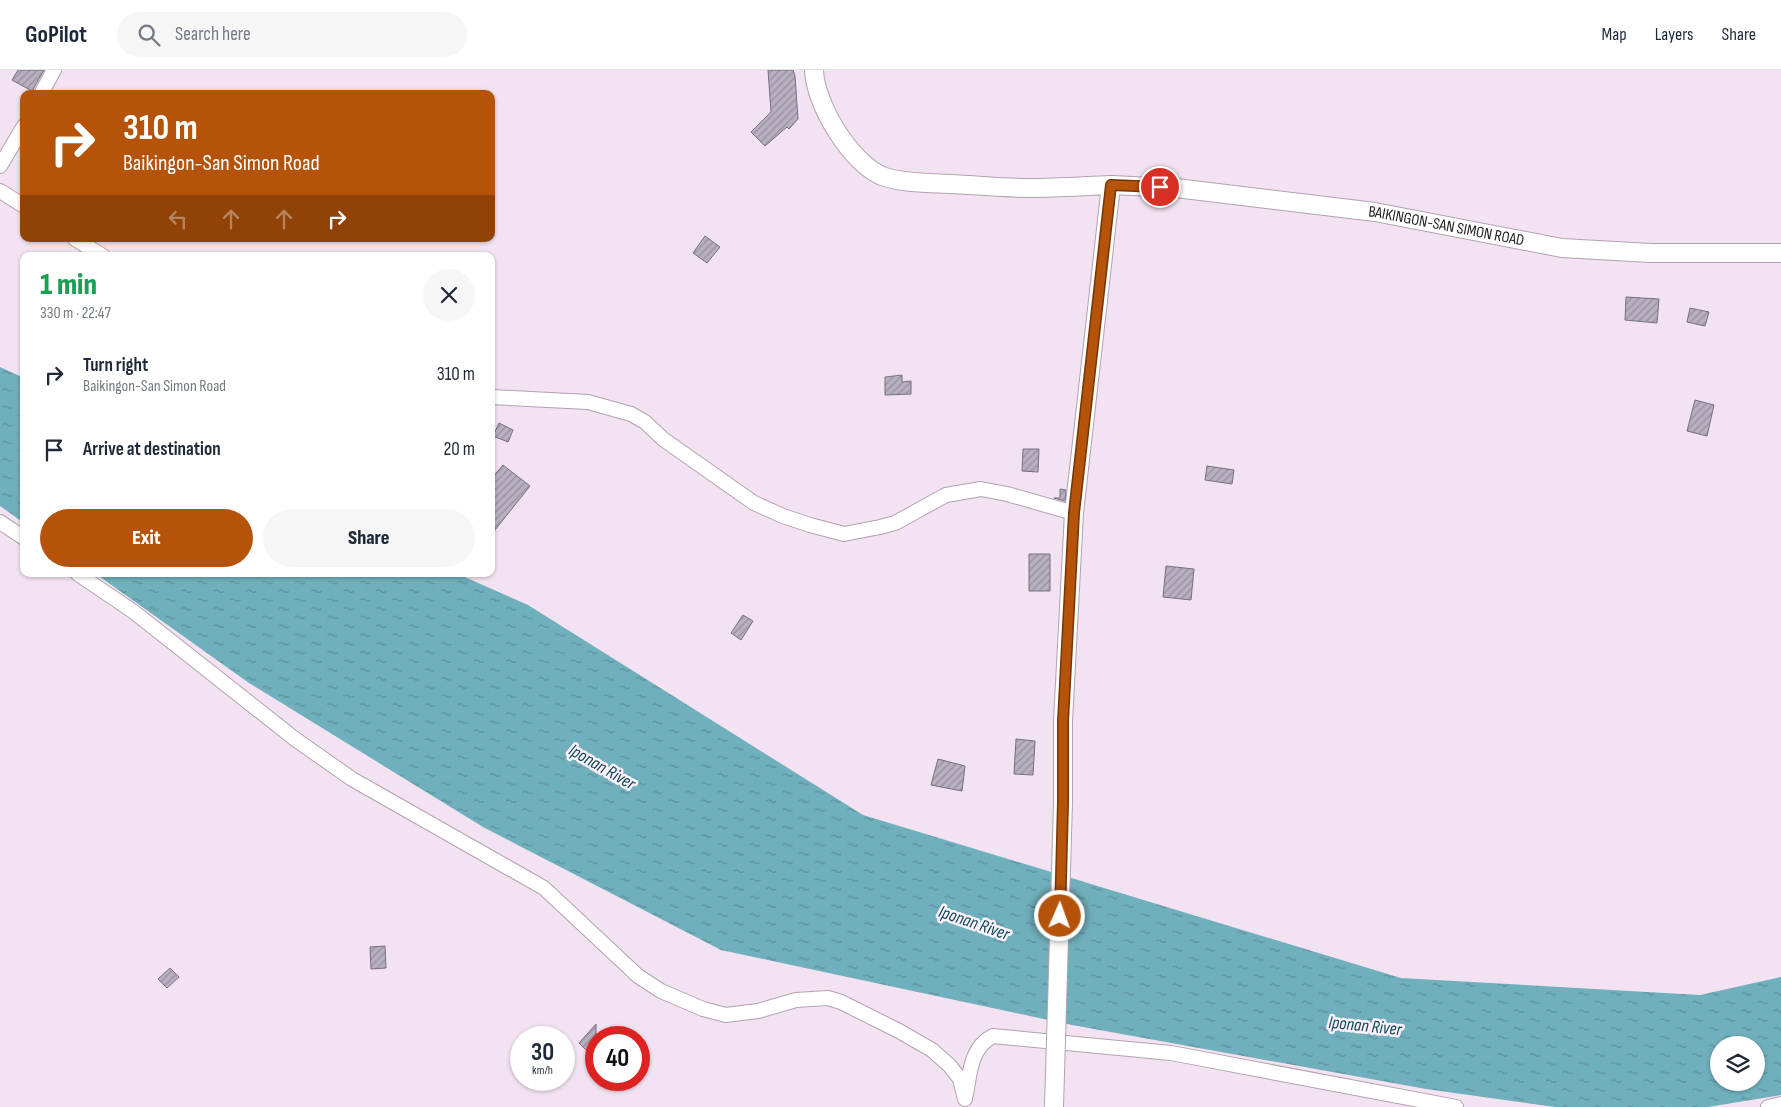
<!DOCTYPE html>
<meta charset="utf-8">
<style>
:root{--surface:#fff;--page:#f6f6f7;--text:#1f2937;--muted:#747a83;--line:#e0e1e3;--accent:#b45309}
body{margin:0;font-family:"Sofia Sans Condensed",sans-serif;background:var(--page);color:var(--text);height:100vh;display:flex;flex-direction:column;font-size:19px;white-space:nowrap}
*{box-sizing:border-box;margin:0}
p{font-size:16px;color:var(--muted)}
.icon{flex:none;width:28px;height:28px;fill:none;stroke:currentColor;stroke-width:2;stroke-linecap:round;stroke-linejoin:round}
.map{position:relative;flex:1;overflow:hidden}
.side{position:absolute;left:20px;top:182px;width:475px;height:325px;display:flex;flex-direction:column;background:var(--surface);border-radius:10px;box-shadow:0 1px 4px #0004}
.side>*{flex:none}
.hud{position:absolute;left:20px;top:20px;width:475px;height:152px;border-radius:10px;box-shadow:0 1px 4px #0004;background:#b45309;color:#fff;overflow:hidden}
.buttons{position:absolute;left:1710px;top:966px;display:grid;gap:10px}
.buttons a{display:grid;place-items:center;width:55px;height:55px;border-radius:50%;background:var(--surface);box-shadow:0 1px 4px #0004;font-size:25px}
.speed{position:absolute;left:510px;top:956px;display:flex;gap:10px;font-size:25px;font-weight:700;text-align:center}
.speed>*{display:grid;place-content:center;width:65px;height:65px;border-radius:50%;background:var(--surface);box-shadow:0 1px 4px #0004;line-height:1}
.speed small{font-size:12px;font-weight:400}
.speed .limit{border:8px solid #d22;background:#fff;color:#111}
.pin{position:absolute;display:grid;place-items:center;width:42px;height:42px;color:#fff;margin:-21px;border:2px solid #fff;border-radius:50%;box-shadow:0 1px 5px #0007}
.me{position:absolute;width:55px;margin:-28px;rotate:2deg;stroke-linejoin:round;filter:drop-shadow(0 0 4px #0008)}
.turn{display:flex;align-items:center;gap:18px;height:105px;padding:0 20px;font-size:22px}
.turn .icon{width:65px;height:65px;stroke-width:2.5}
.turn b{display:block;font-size:35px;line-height:42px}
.lanes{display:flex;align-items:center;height:48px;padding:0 20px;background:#0003;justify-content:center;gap:25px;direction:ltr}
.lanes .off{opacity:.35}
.round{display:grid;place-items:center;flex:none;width:52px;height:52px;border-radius:26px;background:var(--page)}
.overview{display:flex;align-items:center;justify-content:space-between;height:85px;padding:0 20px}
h1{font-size:30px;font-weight:800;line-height:38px;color:#1e9e55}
.primary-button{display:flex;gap:10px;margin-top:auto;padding:10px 20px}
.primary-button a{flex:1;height:58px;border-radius:30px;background:var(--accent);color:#fff;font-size:20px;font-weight:800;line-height:58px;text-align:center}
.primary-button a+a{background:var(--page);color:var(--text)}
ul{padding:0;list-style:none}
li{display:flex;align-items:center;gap:15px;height:75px;padding:0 20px}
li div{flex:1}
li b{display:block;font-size:19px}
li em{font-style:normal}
header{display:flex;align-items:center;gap:30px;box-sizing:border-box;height:70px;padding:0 25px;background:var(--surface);border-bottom:1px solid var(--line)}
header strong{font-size:24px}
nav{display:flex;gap:28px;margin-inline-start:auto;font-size:18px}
.search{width:350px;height:45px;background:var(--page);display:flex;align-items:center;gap:12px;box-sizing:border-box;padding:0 18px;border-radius:28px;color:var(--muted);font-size:19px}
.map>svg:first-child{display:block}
.water{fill:url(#water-ripples);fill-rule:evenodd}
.building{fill:url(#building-hatch);stroke:#766f7f}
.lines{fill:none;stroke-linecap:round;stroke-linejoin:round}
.minor-casing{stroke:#b1a2b0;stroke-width:16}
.tertiary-casing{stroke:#b1a2b0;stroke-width:20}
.minor{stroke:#fff;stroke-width:14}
.tertiary{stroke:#fff;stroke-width:18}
.tertiary-bridge-casing{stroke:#b1a2b0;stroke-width:20;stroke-linecap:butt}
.tertiary-bridge{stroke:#fff;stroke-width:18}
.route-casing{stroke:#753606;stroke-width:12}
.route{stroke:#b45309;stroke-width:9}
.labels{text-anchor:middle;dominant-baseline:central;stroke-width:5;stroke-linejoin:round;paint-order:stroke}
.street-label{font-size:16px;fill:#282227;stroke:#fef1fe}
.water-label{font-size:18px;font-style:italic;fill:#0e4852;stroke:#fef1fe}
</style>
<header>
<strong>GoPilot</strong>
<div class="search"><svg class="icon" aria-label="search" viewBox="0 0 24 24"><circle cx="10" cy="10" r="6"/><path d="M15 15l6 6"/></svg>Search here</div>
<nav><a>Map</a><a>Layers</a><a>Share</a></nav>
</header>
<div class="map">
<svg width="1781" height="1037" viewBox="0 0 1781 1037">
<defs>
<pattern id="water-ripples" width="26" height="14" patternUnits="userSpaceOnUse" patternTransform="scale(1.25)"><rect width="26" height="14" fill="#70afbc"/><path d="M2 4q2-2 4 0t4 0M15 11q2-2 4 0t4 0" fill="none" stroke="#5c8e99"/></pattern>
<pattern id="building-hatch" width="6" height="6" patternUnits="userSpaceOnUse" patternTransform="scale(1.25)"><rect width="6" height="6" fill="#b8b0c1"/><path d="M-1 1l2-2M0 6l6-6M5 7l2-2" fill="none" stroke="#968f9d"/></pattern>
</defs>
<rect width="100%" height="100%" fill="#f3e3f2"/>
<path class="water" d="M0,297L24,308V453L0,436Z
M96,504H458L528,535L863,745L1401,908L1700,925L1781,907V1025L1708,1037H1555L1426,1019L1072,955L721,880L483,757L249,613ZM1719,975H1756V1012H1719Z"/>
<path class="building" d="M18,0H44L32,21L12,10Z
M768,0H793L795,6L798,49L789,59L787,57L765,76L751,62L771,42Z
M705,166L720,177L707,193L693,183Z
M1626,227L1659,229L1657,253L1625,250Z
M1690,238L1709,242L1705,256L1687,252Z
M902,305V312L911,311V324L885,325V307Z
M1695,330L1714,335L1707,366L1687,361Z
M499,353L513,360L508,372L493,366Z
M1023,379H1039L1038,402L1022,401Z
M503,395L530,416L491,465V409Z
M1207,396L1234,400L1232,414L1205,410Z
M1060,419L1066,420L1065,431L1054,428H1060Z
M1029,484H1050V521H1029Z
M1166,496L1194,499L1191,530L1163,527Z
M743,545L753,551L741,570L731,563Z
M1016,669L1035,671L1033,705L1014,704Z
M938,689L965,696L962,721L931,715Z
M385,876L386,898L371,899L370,877Z
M170,898L179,907L167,918L158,909Z
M596,954V990L579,973Z"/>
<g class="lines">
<g class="minor-casing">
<path id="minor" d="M41,24L54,0
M0,96L24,56
M0,121L24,136
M75,169L103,186
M491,327L588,332L631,344L645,352L663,369L754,433L783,446L810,455L844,464L880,457L895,453L946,425L981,419L1007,424L1074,443
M0,452L24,468
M78,504L134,542L295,669L352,709L544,818L638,906L661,921L703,939L726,945L758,941L796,930L828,928L841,932L899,961L932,980L950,996L960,1009L965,1029
M966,1024C970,1002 971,977 993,966L1171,983L1456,1037
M1768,1037L1781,1034"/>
</g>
<g class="tertiary-casing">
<g id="tertiary">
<path d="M814,0C815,34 850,92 882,106C900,113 931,113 950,114C977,115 1004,118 1030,118C1057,118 1084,116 1111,115L1074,443L1063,651V732"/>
<path id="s1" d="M1111,115L1176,118L1375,142L1562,178L1651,183H1781"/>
</g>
</g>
<use href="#minor" class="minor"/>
<use href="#tertiary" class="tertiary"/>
<g class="tertiary-bridge-casing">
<path id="tertiary-bridge" d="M1054,1037L1063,732"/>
</g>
<use href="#tertiary-bridge" class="tertiary-bridge"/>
</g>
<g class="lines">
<g class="route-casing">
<path id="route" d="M1060,846L1063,732V651L1074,443L1111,115L1160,117"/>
</g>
<use href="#route" class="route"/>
</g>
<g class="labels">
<g class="street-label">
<text stroke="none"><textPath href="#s1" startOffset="338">BAIKINGON-SAN SIMON ROAD</textPath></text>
</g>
<g class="water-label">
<text transform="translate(602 697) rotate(30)">Iponan River</text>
<text transform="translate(974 853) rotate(19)">Iponan River</text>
<text transform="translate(1365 956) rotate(6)">Iponan River</text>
</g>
</g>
</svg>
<div class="buttons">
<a><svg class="icon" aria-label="layers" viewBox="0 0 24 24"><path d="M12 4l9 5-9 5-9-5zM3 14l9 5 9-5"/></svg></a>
</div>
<div class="speed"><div>30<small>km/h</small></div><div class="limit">40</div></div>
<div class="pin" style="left:1160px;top:117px;background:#d93025"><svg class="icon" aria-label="arrive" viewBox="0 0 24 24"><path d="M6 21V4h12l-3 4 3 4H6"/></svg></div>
<svg class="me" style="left:1060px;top:846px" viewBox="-20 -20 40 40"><circle r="17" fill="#b45309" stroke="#fff" stroke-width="3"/><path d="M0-11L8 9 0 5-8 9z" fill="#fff"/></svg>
<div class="hud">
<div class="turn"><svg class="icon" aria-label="right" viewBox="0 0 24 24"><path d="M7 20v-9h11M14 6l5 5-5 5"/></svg><div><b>310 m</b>Baikingon-San Simon Road</div></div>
<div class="lanes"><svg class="icon off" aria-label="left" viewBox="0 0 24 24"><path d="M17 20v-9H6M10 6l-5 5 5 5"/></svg><svg class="icon off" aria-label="ahead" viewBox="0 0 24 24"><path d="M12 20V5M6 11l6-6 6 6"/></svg><svg class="icon off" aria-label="ahead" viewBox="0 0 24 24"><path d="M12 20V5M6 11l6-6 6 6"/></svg><svg class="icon" aria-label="right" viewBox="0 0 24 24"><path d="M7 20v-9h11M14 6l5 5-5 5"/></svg></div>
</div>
<section class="side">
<div class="overview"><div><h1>1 min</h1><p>330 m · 22:47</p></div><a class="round"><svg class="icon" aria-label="close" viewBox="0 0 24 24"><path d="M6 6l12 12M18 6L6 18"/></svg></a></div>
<ul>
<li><svg class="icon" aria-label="right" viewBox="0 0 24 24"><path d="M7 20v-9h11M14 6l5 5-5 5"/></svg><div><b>Turn right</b><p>Baikingon-San Simon Road</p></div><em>310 m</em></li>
<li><svg class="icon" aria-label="arrive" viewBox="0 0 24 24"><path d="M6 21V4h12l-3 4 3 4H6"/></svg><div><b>Arrive at destination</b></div><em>20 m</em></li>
</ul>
<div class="primary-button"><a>Exit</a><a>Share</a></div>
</section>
</div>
